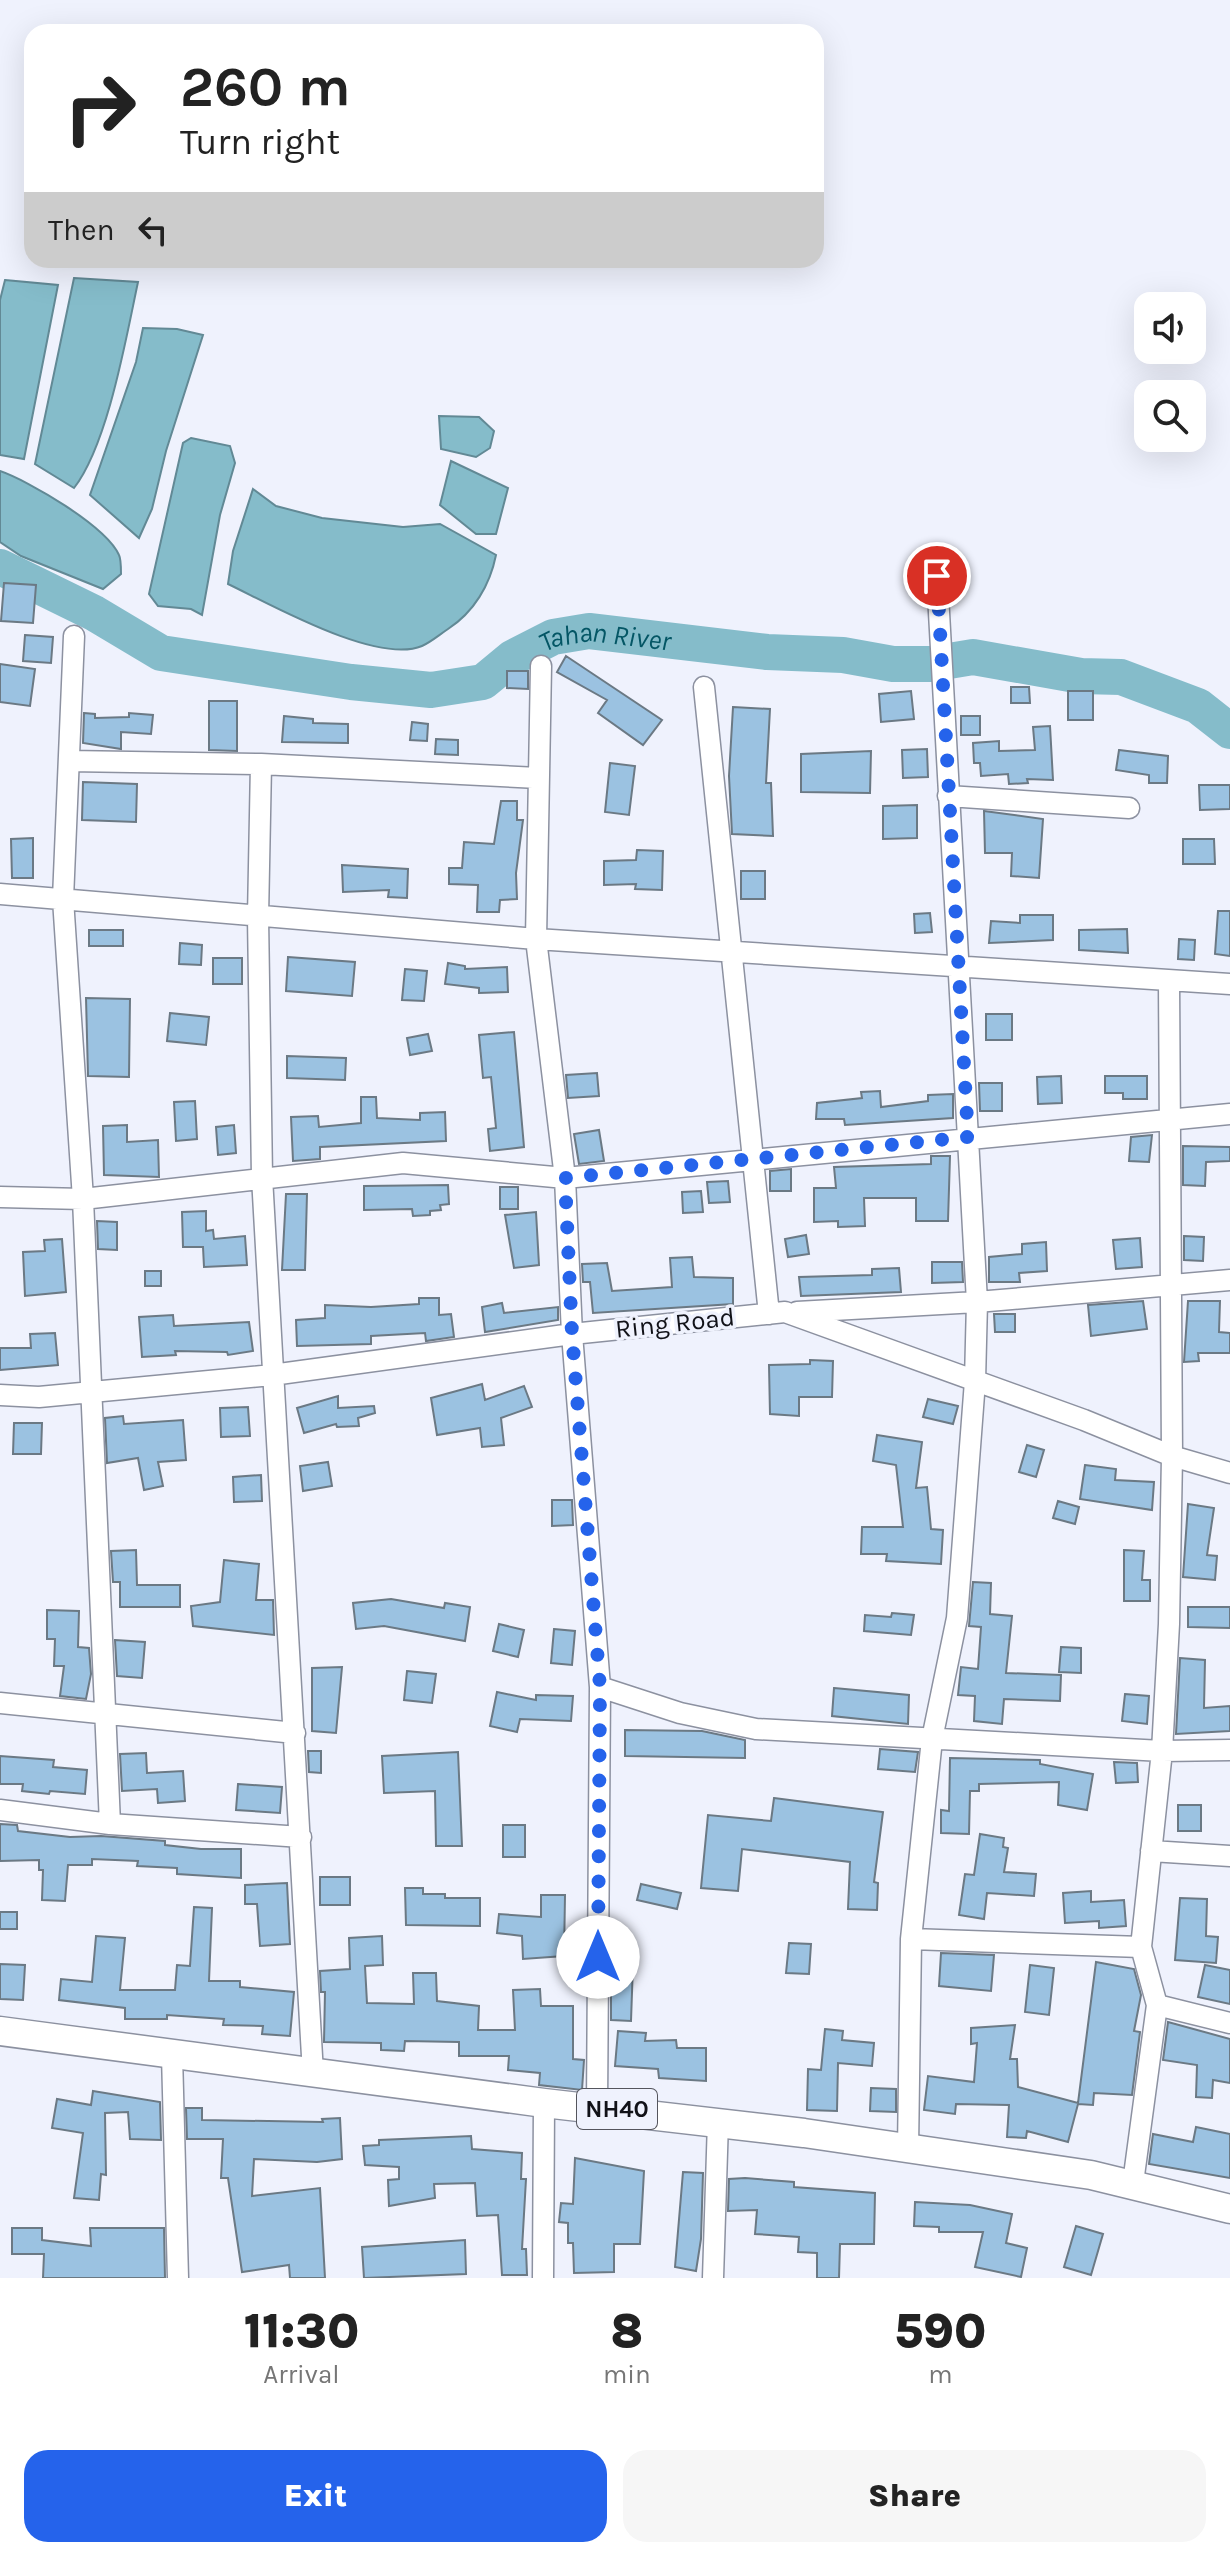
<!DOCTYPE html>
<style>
:root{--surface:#fff;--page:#f6f6f6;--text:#222;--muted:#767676;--accent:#2563eb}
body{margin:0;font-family:Karla,sans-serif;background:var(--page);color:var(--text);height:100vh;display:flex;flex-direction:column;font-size:30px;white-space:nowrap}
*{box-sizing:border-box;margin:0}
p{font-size:26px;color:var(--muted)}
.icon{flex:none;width:44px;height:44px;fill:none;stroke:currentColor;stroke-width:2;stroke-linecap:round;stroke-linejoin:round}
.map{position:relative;height:2278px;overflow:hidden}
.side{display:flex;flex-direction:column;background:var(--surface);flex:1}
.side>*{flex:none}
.guide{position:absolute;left:24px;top:24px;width:800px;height:244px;border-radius:24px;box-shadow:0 8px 32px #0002;background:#fff;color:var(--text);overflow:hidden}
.tools{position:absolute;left:1134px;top:292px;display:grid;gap:16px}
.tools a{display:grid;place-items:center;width:72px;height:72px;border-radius:16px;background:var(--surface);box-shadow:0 8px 32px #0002;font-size:40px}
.pin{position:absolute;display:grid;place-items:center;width:68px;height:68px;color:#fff;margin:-34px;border:4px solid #fff;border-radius:50%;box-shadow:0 2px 8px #0007}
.me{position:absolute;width:88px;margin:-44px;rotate:0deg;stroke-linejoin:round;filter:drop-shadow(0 0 6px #0008)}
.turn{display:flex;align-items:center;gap:28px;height:168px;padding:0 24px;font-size:36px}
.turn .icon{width:104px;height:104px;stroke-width:2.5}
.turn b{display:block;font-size:56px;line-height:68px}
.then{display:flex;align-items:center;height:76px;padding:0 24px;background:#0003;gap:16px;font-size:30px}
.eta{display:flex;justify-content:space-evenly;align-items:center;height:136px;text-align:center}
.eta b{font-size:48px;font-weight:800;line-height:56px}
.action{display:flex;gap:16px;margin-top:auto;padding:16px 24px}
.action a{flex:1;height:92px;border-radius:24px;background:var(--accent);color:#fff;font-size:32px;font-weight:800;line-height:92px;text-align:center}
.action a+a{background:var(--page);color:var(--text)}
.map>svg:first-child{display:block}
.water{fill:#85bcca;stroke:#628995;stroke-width:2}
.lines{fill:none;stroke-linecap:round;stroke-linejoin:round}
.river{stroke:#85bcca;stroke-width:36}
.building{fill:#9bc2e1;stroke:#6b7984;stroke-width:2}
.minor-casing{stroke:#8c91a0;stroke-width:23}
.highway-casing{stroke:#8c91a0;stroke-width:31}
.minor{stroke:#fff;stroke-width:20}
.highway{stroke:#fff;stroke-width:28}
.route{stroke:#2563eb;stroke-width:14;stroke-dasharray:0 25.2}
.labels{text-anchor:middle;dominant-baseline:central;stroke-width:7;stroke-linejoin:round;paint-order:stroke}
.shield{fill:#eff2fd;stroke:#54555d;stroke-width:2}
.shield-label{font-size:24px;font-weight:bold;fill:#111218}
.street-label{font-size:26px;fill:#111218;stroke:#eff2fd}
.water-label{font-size:28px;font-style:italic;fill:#045665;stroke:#eff2fd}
</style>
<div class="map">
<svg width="1230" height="2278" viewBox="0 0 1230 2278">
<rect width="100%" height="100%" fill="#eff2fd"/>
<path class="water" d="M74,278L138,282C126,338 108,444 74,488L35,464Z
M5,280L58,285L24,459L0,455V300Z
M143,328L177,329L203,335L166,451L152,509L139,538L90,495L136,362Z
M439,416L479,417L494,431L490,448L476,457L441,449Z
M191,438L230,446L235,463L220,515L202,615L191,609L158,606L149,594L183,443Z
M451,461L508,488L496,534H476L440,505Z
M0,471C29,481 106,526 119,555C121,559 121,569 121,574L103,589L21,556L0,542Z
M253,489L276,506L322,518L403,527L440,524L496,555C490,585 474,612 448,629C439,635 431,642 422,646C377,665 270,604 228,584L233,551Z"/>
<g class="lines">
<path class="river" id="s1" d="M0,567L94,613L161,653L351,682L431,690L483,682L512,658L553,637L589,631L767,652L843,655L893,664H931L973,657L1081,676L1121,677L1198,706L1230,731"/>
</g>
<path class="building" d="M4,583L36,585L33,623L1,621Z
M25,635L53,637L51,663L23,661Z
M566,656L662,720L643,745L598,713L607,700L557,672Z
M0,664L35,669L30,706L0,702Z
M507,671H528V689L507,688Z
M1011,687H1029L1030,703H1011Z
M911,691L914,719L881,722L879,694Z
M1068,691H1093V720H1068Z
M209,701H237V751L209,750Z
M733,707L770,709L766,783H771L773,836L732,834L729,776Z
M84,713L95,714V718L129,717V713L153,715L151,734L121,732V749L83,743Z
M284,716L313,719V723L348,724V743L282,742Z
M961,716H980V735H961Z
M412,722L428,724L427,741L410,740Z
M1050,726L1053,780L1027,779L1028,783L1009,784L1008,774L981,776L980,763H974L973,743L999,741V751L1035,750L1033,727Z
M436,739L458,740V755L435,754Z
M927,749L928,777L903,778L902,750Z
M1119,750L1168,756L1167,783H1149V775L1116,770Z
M871,751L870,793L801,792V754Z
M610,763L635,766L629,815L605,812Z
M83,782L137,784L136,822L82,820Z
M1199,785H1230V809L1200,810Z
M501,801H517V820H523L516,873L517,899L500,900L499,912H477L478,885L449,884V868H462L464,842L494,844Z
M917,805V838L883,839V806Z
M984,811L1043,819L1039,878L1011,876L1012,853H985Z
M33,838V878H12L11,839Z
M1183,839H1214L1215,864H1183Z
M637,850L663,851L662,890L635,889L636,884L604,885V861L636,860Z
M342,865L408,869L407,898L388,897L389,890L343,892Z
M741,871H765V899H741Z
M1218,911H1230V956L1215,954Z
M930,913L932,932L915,933L914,914Z
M1020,915H1053V940L989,943L991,921L1020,923Z
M1127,929L1128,953L1079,950V930Z
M89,930H123V946H89Z
M1179,939L1195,940L1194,960L1178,959Z
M180,943L202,945L201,965L179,964Z
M288,957L355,962L352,996L286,991Z
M213,958H242V984H213Z
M448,963L465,966V969L507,967L508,992L479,993V988L445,984Z
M405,969L427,971L424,1001L402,1000Z
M86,998L130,999L129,1077L88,1076Z
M170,1013L209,1017L206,1045L167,1041Z
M986,1014H1012V1040H986Z
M514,1032L524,1147L490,1151L488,1129L496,1128L491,1077L483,1078L479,1035Z
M428,1034L432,1051L410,1055L407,1038Z
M287,1056L346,1058L345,1080L287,1078Z
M597,1073L599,1096L568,1098L566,1075Z
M1061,1076L1062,1103L1038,1104L1037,1077Z
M1105,1076H1147V1099H1123V1093H1105Z
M979,1083H1002V1111H980Z
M880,1091L881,1107L928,1101V1095L953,1094V1118L845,1125L844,1119H816L817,1103L862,1098L861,1092Z
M361,1097H376L377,1118L420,1120V1113L445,1112L446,1141L320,1147V1159L293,1161L291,1117L318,1116L319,1127L361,1123Z
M195,1101L197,1139L176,1141L174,1102Z
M127,1125V1142L158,1140L159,1177L104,1175L103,1126Z
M234,1125L236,1153L218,1155L216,1127Z
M599,1130L604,1161L579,1164L574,1134Z
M1152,1135L1149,1162L1129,1161L1131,1137Z
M1183,1146L1230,1147V1161L1206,1162L1205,1186L1183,1185Z
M931,1156H950L948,1221H916V1198H864L865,1226L838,1227V1221L814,1222V1188H836L834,1167L931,1164Z
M791,1169V1191H770V1171Z
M728,1181L730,1202L709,1203L707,1182Z
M448,1185L449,1204L440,1205L441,1210L430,1211V1215L413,1216L412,1209L364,1210V1186Z
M500,1187H518V1209H500Z
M701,1191L703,1212L683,1213L682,1192Z
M286,1194H307L305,1270H282Z
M206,1211V1231L213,1230L214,1239L245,1236L247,1265L204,1267L203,1247H183L182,1212Z
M536,1212L539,1265L514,1268L505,1215Z
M97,1221L117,1222V1250L98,1249Z
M806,1235L809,1254L788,1257L785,1239Z
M1184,1236L1204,1237L1203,1261L1184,1260Z
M1140,1238L1142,1267L1116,1269L1113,1240Z
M62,1239L66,1292L25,1296L23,1252L45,1251L44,1240Z
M1046,1242L1047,1271L1019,1273L1020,1282H989V1257L1022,1254V1244Z
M692,1257L694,1277L733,1278V1304L593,1313L590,1282H583L582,1264L607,1263L612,1291L672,1287L670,1258Z
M932,1262H962L963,1282L932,1283Z
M899,1268L901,1292L801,1296L799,1277L872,1275V1269Z
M145,1271H161V1286H145Z
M419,1298H439V1315L451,1314L454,1337L426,1341L425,1333L371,1336V1344L297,1346L296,1320L325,1318V1305L371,1307L419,1304Z
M1143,1301L1147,1329L1091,1336L1088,1305Z
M1188,1301H1220L1219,1332L1230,1333V1353H1198L1199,1361L1184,1362Z
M502,1303L504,1313L558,1307V1320L485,1332L482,1307Z
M994,1314H1015V1332H995Z
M173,1315L174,1326L249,1322L253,1351L228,1355L227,1352L175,1351L176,1355L142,1357L139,1317Z
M55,1333L58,1365L0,1370V1348H31L30,1334Z
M810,1360L833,1361L832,1397H799V1416L770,1414L769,1365L810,1364Z
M482,1384L485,1400L524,1386L532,1407L501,1418L504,1445L482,1447L480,1428L437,1435L431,1398Z
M338,1396V1408L374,1406L375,1413L358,1418L359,1426L337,1427L336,1424L304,1433L297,1408Z
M928,1399L958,1406L953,1424L923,1417Z
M248,1407L250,1436L221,1437L220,1408Z
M123,1416L124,1424L183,1420L186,1460L158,1462L163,1486L144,1490L138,1458L107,1463L105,1418Z
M14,1423H42L41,1454H13Z
M877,1435L922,1442L916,1488L927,1487L931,1529L943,1530L941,1564L886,1561L887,1554H861L862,1527H903L896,1465L873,1461Z
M1027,1445L1044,1450L1036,1477L1019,1472Z
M328,1462L332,1486L303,1491L300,1466Z
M1085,1465L1116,1469L1115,1480L1154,1482L1152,1510L1080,1499Z
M261,1475L262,1501L234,1502L233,1477Z
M552,1500H572L573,1525L552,1526Z
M1058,1501L1079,1507L1075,1524L1053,1518Z
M1188,1504L1214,1508L1207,1555L1217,1556L1215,1580L1183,1577Z
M136,1550L137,1585H180V1607H120V1582H113L111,1551Z
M1124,1550L1144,1551L1142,1580H1150V1601H1124Z
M224,1560L259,1564L256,1600H273L274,1635L193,1626L191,1606L220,1602Z
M973,1582L991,1583L990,1614L1012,1616L1006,1673L1061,1675L1060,1701L1004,1699L1002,1724L974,1721L975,1696L958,1695L961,1667L978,1669L981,1627L969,1626Z
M391,1599L444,1608L445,1603L470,1607L465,1641L384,1626L356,1629L353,1603Z
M1188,1607H1230V1628L1188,1627Z
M47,1610L79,1611L78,1647L89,1648L91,1674L86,1699L60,1696L64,1666H54L55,1639H47Z
M892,1613L914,1615L911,1635L864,1631L865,1615L891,1617Z
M499,1624L524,1630L518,1657L493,1651Z
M554,1629L575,1631L572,1665L551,1663Z
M115,1640L145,1642L142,1678L117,1676Z
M1061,1647L1081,1648V1673L1059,1672Z
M1180,1658L1205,1660L1204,1708L1230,1706V1731L1176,1734Z
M342,1667L336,1733L312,1731V1668Z
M407,1671L436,1674L432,1703L404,1700Z
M834,1688L909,1695L908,1724L832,1716Z
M497,1692L536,1700V1695L573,1696L571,1721L520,1719L517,1732L490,1726Z
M1125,1694L1149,1696L1147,1724L1122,1721Z
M625,1730L702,1731L745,1740V1758L625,1756Z
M880,1749L918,1752L915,1772L878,1769Z
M308,1751H321V1773L309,1772Z
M458,1752L462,1846H436L435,1791L384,1793L382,1756Z
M146,1753L147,1773L183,1771L185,1801L158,1803L157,1789L122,1791L120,1754Z
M0,1756L54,1760L53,1767L87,1770L85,1794L50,1791L49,1794L22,1791L23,1784H0Z
M950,1758L1040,1760V1764L1093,1774L1087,1810L1058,1805L1059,1782L979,1784V1791H970L969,1834L941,1833V1810L949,1811Z
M1114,1762L1137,1763L1138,1782L1116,1783Z
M238,1784L282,1787L280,1813L236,1810Z
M774,1798L883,1812L874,1882L878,1883L877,1910L848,1909L850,1862L742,1849L738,1891L701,1888L708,1815L771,1821Z
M1178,1805H1201V1831H1178Z
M0,1824L17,1825L18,1831L70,1837L101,1836L165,1841V1845L201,1849H241V1878L177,1874V1868L137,1866L138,1861L92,1859V1865H68L65,1901L42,1900L43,1870H39V1860L0,1861Z
M503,1825H525V1857H503Z
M980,1834L1004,1838L1003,1847L1008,1848L1004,1872L1036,1874L1034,1896L987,1893L984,1919L959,1915L965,1874L974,1875Z
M320,1877H350V1905H320Z
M287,1883L290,1944L260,1946L257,1904H245V1885Z
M641,1884L681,1893L677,1909L637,1900Z
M405,1888H423V1894H445V1898H480V1926L406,1925Z
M1091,1891V1902L1124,1900L1126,1926L1099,1928V1921L1065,1923L1063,1893Z
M541,1895H565L564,1956L523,1959L522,1936L497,1933L499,1914L541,1917Z
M1180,1898L1207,1899L1206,1936L1218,1937L1216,1963L1175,1960Z
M194,1907L212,1908L209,1981H240V1987L294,1992L290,2036L262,2034L263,2026L223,2025L224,2019L167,2015V2019H125V2008L59,2000L61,1979L92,1982L96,1936L125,1938L120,1990H175L177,1965L190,1966Z
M0,1912H17V1929H0Z
M382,1936L383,1965L365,1966L367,2003L414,2004L413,1973H436L437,2001L479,2006L478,2030H515L513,1990L540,1989L541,2006H573V2059L584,2060L582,2090L539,2085L540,2073L508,2070L509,2056H459V2042L405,2041L404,2051L381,2050V2043L324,2042L325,1992H321L320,1971L350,1969L349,1938Z
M789,1943L811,1944L809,1974L786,1973Z
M941,1953L994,1955L991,1991L939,1986Z
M1096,1962L1134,1969L1141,1995L1134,2031L1140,2032L1132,2095L1094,2093L1093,2105L1078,2104L1068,2142L1027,2131L1026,2138L1007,2137L1009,2105L956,2104L955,2114L924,2110L928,2076L974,2082L977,2043L971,2044V2028L1015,2025L1010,2059H1017L1018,2087L1078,2103Z
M0,1964L25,1965L23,2000L0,1999Z
M611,1964H633L631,2021L611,2020Z
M1030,1965L1054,1968L1049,2015L1025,2012Z
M1205,1965L1230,1970V2004L1198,1997Z
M1168,2022L1230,2039V2083L1213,2080L1212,2098L1196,2097L1197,2065L1163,2060Z
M825,2029L843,2031L842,2040L874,2043L872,2066L838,2063L837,2111L807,2110L808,2069L821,2070Z
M618,2031L646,2033L645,2041L676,2040L677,2048H706V2081L659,2078L658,2069L615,2066Z
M871,2088L896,2089V2112L870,2111Z
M93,2091L160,2102L161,2140L130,2139L128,2112L105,2113L106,2175L101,2174L99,2200L74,2198L83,2133L52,2128L57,2099L91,2105Z
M186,2108H202V2120L323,2122L322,2119L340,2118L342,2159L317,2162L254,2159L252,2196L320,2188L325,2278H290L289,2265L242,2272L228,2178H221L223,2139H187Z
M1196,2127L1230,2134V2178L1149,2164L1153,2134L1193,2142Z
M471,2136L472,2149L522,2153L521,2179H526L522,2249H526L527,2275H502L498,2215L477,2216L475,2183L434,2184L435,2198L389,2206L388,2180L399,2179V2167L365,2165L363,2146L379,2145V2140Z
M575,2158L644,2171L640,2244H614V2272L574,2273L573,2243H568V2223L559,2222L561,2203L573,2204Z
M683,2172L703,2173L701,2239L696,2271L675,2267Z
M745,2178L794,2182V2187L875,2193L874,2244H840L839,2278H817V2253L798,2252L799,2237L755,2234L757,2210L728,2211L729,2179Z
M915,2202L970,2205L1012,2214L1006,2243L1027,2248L1021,2277L975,2267L983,2232H939V2227L914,2226Z
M1076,2226L1103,2234L1091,2275L1064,2267Z
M12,2228H42V2240L91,2246L90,2228H164L165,2278H43L44,2254H12Z
M465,2240L466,2274L364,2278L362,2247Z"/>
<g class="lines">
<g class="minor-casing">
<path id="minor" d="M74,636L63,899L83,1199L110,1824
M541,666L536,939L565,1178L572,1334L600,1687L597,2107
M704,687L769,1314
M69,761L261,764L538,778
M261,764L258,917L262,1177L313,2074
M948,796L1129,808
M0,894L536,939L1230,984
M0,1197L83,1199L403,1163L565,1178L1230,1114
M797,1312L977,1302L1230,1280
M0,1395L39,1397L272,1375L572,1334L785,1312L1084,1420L1172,1456L1230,1473
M600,1687L680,1713L756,1729L1162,1751L1230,1750
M0,1703L295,1733
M0,1810L110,1824L301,1837
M1151,1851L1230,1856
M911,1939L1141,1947
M1157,2005L1230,2023
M172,2055L178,2278
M908,2149L911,1939L932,1739L957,1618L975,1381L977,1302L937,576
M1133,2183L1157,2005L1141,1947L1162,1751L1169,1624L1172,1456L1169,981
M543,2278L544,2103
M713,2278L718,2121"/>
</g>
<g class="highway-casing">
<path id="highway" d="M0,2031L544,2103L804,2133L1091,2175L1230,2209"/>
</g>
<use href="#minor" class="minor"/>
<use href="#highway" class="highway"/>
</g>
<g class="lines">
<path class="route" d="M598,1957L600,1687L572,1334L565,1178L968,1137L937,576"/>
</g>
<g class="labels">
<rect class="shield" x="577" y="2089" width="80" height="40" rx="6"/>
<g class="shield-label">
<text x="617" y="2109">NH40</text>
</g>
<g class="street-label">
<text transform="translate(675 1323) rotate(-6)">Ring Road</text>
</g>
<g class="water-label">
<text stroke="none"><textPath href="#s1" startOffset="644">Tahan River</textPath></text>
</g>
</g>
</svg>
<div class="tools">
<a><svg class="icon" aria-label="sound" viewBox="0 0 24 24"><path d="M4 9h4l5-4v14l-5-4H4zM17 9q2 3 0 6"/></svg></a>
<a><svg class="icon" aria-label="search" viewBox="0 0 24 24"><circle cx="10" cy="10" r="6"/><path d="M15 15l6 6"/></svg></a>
</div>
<div class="pin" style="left:937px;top:576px;background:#d93025"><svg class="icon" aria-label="arrive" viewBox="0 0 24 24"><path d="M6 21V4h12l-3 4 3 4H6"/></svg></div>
<svg class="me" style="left:598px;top:1957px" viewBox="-20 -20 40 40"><circle r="19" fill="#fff"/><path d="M0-13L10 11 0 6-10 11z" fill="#2563eb"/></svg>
<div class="guide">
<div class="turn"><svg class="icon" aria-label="right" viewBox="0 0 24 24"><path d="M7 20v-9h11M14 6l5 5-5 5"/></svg><div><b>260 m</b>Turn right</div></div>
<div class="then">Then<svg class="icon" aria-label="left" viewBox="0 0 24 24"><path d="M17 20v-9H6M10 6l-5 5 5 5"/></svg></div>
</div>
</div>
<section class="side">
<div class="eta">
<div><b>11:30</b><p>Arrival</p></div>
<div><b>8</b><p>min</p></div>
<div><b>590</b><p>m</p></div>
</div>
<div class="action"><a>Exit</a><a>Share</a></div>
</section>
